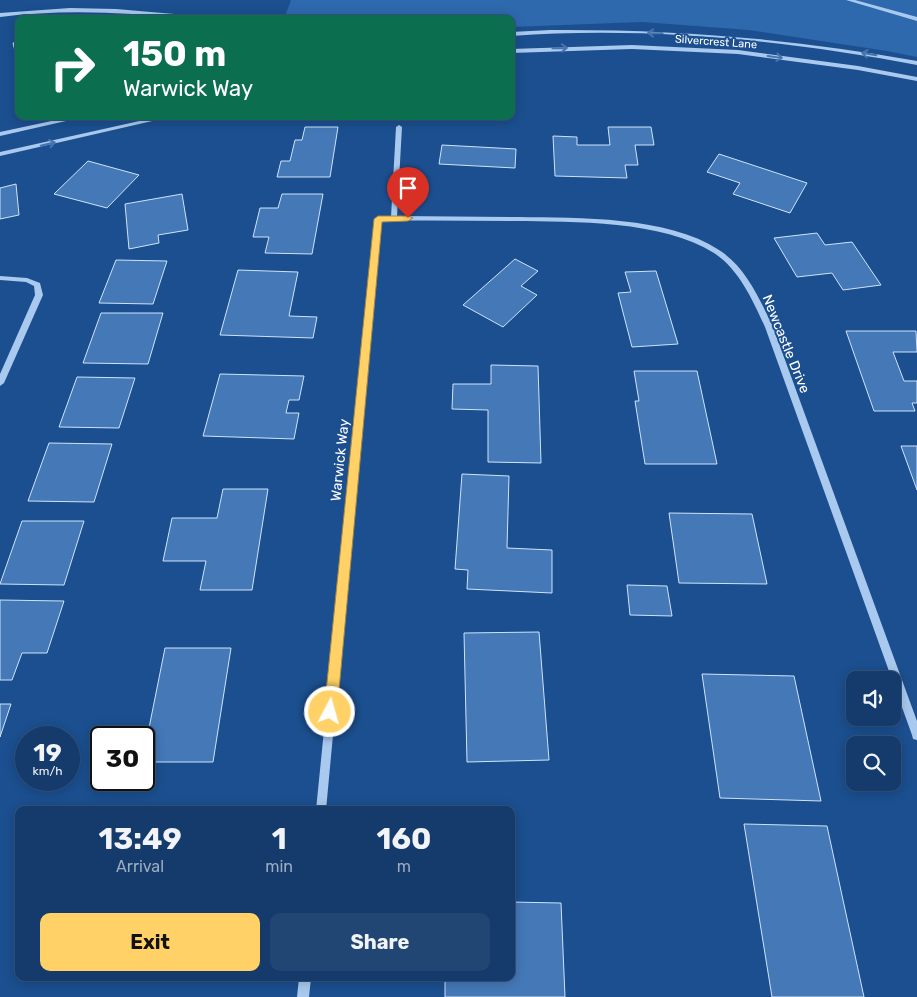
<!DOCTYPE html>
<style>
:root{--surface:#143b6b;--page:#214673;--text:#f1f3f6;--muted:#9dadc1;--line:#33557e;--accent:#ffd166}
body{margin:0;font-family:Rubik,sans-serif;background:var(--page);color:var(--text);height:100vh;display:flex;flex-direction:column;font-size:19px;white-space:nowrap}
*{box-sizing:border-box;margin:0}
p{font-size:16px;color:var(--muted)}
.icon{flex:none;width:28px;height:28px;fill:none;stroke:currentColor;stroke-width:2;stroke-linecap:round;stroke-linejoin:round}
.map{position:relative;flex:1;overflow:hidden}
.side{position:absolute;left:15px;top:806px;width:500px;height:175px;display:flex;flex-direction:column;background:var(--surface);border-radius:10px;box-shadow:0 2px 12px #0003,0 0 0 1px var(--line)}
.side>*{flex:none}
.guide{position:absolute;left:15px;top:15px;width:500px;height:105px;border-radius:10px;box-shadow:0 2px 12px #0003,0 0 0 1px var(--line);background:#0b6e4f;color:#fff;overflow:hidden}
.buttons{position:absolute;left:846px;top:671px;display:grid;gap:10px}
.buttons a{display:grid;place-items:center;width:55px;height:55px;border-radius:10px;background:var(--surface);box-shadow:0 2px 12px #0003,0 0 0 1px var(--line);font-size:25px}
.speed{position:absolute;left:15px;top:726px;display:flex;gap:10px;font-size:25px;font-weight:700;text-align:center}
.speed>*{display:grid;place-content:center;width:65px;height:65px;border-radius:50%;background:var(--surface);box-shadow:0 2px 12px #0003,0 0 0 1px var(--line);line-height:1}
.speed small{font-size:12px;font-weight:400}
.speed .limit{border:2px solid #111;border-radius:8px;background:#fff;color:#111}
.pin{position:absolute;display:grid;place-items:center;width:42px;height:42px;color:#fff;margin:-51px -21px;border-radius:50% 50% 50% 0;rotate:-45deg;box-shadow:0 0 5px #0007}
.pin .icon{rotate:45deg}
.me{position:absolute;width:55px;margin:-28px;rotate:6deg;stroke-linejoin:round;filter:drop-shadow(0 0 4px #0008)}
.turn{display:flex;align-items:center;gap:18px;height:105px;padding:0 25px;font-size:22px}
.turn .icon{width:65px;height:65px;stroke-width:2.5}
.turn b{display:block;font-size:35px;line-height:42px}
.eta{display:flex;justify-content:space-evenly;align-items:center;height:85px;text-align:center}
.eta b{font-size:30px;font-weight:700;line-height:35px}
.cta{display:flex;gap:10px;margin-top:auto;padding:10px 25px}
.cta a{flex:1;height:58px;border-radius:10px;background:var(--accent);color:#111;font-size:20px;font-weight:700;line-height:58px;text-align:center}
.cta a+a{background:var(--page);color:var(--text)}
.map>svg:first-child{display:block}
.green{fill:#2e69ad}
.building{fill:#4478b7;stroke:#cfe3fa}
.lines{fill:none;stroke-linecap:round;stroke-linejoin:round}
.minor{fill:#a9c9ee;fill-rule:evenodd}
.oneway{stroke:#4674ac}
.route{fill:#ffd166;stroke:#a68842}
.labels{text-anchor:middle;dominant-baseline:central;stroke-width:4;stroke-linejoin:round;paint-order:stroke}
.far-street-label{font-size:11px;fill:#fff;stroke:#1b4f8f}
.street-label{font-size:14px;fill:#fff;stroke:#1b4f8f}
</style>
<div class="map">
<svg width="917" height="997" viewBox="0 0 917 997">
<rect width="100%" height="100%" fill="#1b4f8f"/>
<path class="green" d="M291,0H917V57L887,51L749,30L642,22L511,27V19H284Z"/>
<path class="building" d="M19,42V67L13,43Z
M305,127H338L330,177H277L281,161H290L295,140H302Z
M608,127H651L654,145H635L638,165H625L627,178L555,176L553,136L577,137V145H610Z
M442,145L516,149L515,168L439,164Z
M719,154L807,183L790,213L733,194L740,183L707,172Z
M88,161L139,175L107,208L54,194Z
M16,184L19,215L0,219V188Z
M182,194L188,230L158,235L159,243L129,249L125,204Z
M282,194H323L312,254L265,253L269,237H253L260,208H278Z
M817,233L825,245L852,242L881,285L843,290L832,273L797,277L774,238Z
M515,259L538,271L521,286L537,295L503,327L463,305Z
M116,260L167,261L153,304L99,303Z
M238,270L298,272L289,316L317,317L313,338L220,335Z
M656,271L678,344L632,347L618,293L631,292L625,272Z
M101,313H163L148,364L83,363Z
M846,331H916L917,352H893L904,381H917V403H912L915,411H874Z
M491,365L538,366L541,463L488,462V410L452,409L453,384H491Z
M634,371H697L717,464H645L635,401H639Z
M220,374L304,376L299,400H289L286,413H299L294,439L203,436Z
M77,377L135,378L119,428L59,427Z
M49,443L112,444L94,502L28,501Z
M901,446H917V490Z
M462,474L509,476L507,548L552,550V593L467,589L468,570L455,569Z
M223,489H268L252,590H200L206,561H163L172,518H217Z
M669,513L752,514L767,584L679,583Z
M22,521H84L64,585L0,584Z
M627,585L667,586L672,616L630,615Z
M0,600L64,601L47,653H22L12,680H0Z
M539,632L549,760L467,762L464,633Z
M165,648H231L213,762H144V753Z
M702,674L794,676L821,801L720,798Z
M0,704H11L0,737Z
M744,824L827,826L864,997H772Z
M511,902L561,903L565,997H445V978H511Z"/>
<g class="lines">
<path class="minor" d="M846,0H855L917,17V21Z
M70,8L116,9L186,15L189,17L186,19C124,12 62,9 0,17V13Z
M550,30C674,29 795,39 917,61V65C786,40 645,26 511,36V32Z
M632,45L738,50L858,66L917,77V81L858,70L738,54L632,49L511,53V49Z
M75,116H88L0,136V132Z
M162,116H174L0,156V152Z
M399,125L402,127L397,216C438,216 479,217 519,217C579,218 668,216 719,250C746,267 760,300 773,327L917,721V740L913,739L912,735L765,327C753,301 739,269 714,253C662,220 574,222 514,221C470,221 425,220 381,221L326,810H316L375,219L378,217H391L396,127Z
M0,276L27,278L40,283L43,295L4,383L0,386V374L35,295L34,286L26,282L0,280Z
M299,978H311L309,997H297Z"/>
</g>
<defs><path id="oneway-shaft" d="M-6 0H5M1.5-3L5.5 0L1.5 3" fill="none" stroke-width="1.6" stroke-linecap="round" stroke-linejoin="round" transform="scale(1.25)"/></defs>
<g class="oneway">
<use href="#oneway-shaft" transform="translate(655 33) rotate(-179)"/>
<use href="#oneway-shaft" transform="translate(560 48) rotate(-1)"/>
<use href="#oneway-shaft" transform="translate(869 54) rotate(-171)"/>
<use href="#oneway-shaft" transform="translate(775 57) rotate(8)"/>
<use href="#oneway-shaft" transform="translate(48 144) rotate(-13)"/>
</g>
<path class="route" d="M378,216H408L413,218L408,221L382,222L337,712L335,716L330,718L326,716L324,712L374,219Z"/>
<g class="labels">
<g class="far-street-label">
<text transform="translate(716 42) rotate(4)">Silvercrest Lane</text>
</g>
<g class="street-label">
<text transform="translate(786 344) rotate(68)">Newcastle Drive</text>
<text transform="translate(340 460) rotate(-84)">Warwick Way</text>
</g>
</g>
</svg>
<div class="buttons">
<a><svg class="icon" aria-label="sound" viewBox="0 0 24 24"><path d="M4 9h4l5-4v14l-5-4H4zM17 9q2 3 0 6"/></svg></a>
<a><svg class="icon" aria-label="search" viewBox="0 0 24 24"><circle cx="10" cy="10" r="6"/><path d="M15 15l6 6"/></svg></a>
</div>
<div class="speed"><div>19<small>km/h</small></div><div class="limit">30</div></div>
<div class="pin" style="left:408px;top:218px;background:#d93025"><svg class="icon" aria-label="arrive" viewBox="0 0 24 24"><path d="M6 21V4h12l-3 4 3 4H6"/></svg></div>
<svg class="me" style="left:330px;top:712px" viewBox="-20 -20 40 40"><circle r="17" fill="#ffd166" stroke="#fff" stroke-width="3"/><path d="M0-11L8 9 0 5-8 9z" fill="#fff"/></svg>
<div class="guide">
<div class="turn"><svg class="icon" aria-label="right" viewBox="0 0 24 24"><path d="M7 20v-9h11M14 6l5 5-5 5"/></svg><div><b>150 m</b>Warwick Way</div></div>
</div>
<section class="side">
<div class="eta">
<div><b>13:49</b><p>Arrival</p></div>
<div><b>1</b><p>min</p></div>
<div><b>160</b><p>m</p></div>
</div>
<div class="cta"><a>Exit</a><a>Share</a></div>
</section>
</div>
